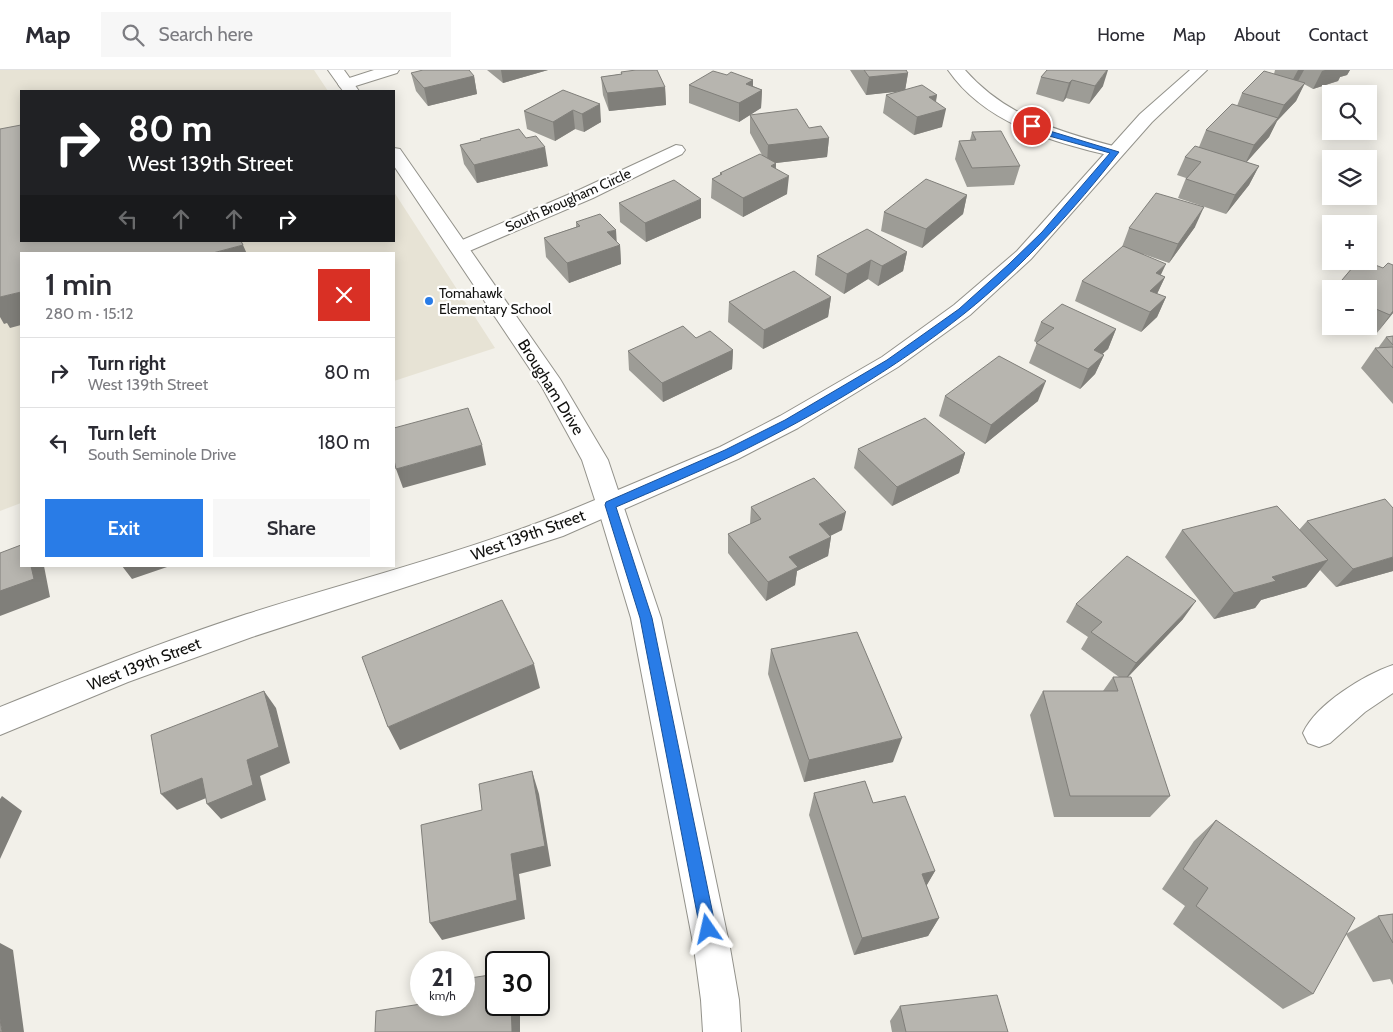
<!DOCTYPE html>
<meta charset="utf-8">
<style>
:root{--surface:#fff;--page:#f7f7f7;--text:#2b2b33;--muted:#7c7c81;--line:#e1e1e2;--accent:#297ce7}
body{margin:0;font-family:Cabin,sans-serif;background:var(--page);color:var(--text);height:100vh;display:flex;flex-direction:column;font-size:19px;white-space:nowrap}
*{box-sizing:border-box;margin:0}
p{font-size:16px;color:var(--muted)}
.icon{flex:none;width:28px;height:28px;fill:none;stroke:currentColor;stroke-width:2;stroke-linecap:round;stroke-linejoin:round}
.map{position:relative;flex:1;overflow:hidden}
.side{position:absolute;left:20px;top:182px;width:375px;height:315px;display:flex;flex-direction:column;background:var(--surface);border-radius:0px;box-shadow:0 2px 12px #0003}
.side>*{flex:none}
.banner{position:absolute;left:20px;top:20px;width:375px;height:152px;border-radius:0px;box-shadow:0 2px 12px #0003;background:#202124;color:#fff;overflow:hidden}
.controls{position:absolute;left:1322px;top:15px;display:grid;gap:10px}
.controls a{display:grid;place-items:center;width:55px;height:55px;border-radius:0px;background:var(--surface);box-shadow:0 2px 12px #0003;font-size:25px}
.speed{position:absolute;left:410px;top:881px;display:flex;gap:10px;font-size:25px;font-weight:700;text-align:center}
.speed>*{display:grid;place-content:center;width:65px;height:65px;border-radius:50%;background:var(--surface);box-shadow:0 2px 12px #0003;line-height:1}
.speed small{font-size:12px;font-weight:400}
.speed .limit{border:2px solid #111;border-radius:8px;background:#fff;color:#111}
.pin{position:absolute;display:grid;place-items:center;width:42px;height:42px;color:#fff;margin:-21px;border:2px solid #fff;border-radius:50%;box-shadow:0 1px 5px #0007}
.me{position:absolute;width:55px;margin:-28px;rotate:349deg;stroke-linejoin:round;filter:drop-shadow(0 0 4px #0008)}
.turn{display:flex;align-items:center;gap:18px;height:105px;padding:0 25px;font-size:22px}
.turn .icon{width:65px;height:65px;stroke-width:2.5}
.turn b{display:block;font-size:35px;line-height:42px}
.lanes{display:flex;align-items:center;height:48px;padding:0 25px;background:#0003;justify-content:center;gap:25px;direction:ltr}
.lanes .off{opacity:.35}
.round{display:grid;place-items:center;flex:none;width:52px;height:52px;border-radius:0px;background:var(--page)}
.summary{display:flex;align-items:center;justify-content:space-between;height:85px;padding:0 25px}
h1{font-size:30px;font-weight:600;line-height:38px}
.button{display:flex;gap:10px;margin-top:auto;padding:10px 25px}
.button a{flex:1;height:58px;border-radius:0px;background:var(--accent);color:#fff;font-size:20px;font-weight:600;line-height:58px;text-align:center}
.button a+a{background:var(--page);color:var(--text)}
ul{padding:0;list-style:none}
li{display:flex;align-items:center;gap:15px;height:70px;padding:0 25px;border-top:1px solid var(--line)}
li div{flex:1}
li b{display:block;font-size:19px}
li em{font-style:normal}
header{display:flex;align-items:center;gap:30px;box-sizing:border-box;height:70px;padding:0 25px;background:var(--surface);border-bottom:1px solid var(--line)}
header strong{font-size:24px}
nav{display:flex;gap:28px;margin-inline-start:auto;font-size:18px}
.search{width:350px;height:45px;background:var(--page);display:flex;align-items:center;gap:12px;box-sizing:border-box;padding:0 18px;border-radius:0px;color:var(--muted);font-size:19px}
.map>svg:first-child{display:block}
.built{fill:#e7e3d5}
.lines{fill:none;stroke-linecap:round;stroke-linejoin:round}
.minor-casing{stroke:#93928b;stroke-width:2}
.tertiary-casing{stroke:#93928b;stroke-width:2}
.minor{fill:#fff;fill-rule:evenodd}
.tertiary{fill:#fff;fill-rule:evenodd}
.wall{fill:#9d9c96}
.shaded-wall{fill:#807f7a}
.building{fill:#b7b5af;stroke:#807f7a}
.route{fill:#297ce7;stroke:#1b5196}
.poi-dot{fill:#297ce7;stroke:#fff;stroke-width:2}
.labels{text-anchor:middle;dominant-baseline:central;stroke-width:4.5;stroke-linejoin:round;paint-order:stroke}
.far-street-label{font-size:14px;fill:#11110f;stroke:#fff}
.far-poi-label{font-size:14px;fill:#11110f;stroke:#fff;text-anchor:start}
.street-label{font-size:16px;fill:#11110f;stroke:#fff}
</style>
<header>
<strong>Map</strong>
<div class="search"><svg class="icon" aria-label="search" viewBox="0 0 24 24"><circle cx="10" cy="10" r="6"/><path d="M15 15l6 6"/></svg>Search here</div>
<nav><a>Home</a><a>Map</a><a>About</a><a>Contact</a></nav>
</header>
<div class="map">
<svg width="1393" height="962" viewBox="0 0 1393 962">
<rect width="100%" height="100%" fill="#f2f0e9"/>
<path class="built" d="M0,0H314L328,21H21V171H394V122L495,278L394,311V184H21V433L0,441Z"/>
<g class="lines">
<g class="minor-casing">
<path id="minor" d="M374,0H399L397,3L346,19L340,17L338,14L340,11Z
M948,0H965C1006,47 1063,63 1121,78L1124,82L1121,86L1115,87C1054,72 986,55 948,0Z
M676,75L682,76L685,80L682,84L593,128L467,182L460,184L453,182L450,178L453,174L579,120Z
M610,425L619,428L623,435L661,548L730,878L739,930L741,962H703L701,930L694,878L631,548L597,435L601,428Z
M1393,595V623L1365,642L1330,673L1319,677L1308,673L1303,663C1316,634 1364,605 1393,595Z"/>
</g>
<g class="tertiary-casing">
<path id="tertiary" d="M328,0H344L359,21H343Z
M1190,0H1207L1152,52L1031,189L970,245L898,297L798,358L738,389L563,466L252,567L128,612L0,665V637C82,604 164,571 247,544C364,507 483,478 595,430L582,390L542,317L394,96V78L400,79L560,309L608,390L618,420L720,377L780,346L882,287L954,235L1017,181L1140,44Z"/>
</g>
<use href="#minor" class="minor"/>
<use href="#tertiary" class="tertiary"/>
</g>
<path class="wall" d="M487,0H548L503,13Z
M850,0H906L908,3L905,20L937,25L936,32L942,57L914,65L883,43L886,25L900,21L866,25Z
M1047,0L1103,16L1089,34L1066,28L1063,32L1036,24L1041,7Z
M1275,0H1350L1347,5L1340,7L1338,11L1313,19L1304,14L1296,31L1277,51L1269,67L1246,92L1259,96L1249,115L1226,144L1178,128L1186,108L1177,105L1185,87L1199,77L1206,60L1237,36L1242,23L1274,4Z
M621,2L665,17L666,35L609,41L603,25L601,7L621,4Z
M411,3L474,6L477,24L428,36L416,21Z
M727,5L753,10V16L762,20L761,38L739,52L689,33V15Z
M563,20L601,52L584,62L575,59L555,71L527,59L524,41Z
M750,45L809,58L829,68L827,87L776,93V99L787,124L743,147L711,128L712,109L720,105V103L762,85L750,63Z
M972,62L1020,96L1014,115L967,117L955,89L959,71L970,70Z
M480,69L548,96L477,113L464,94L460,75L480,71Z
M967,125L963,144L922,178L881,161L884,142Z
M619,133L701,148L646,172L620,152Z
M576,152L617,172L620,175L621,194L569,213L546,187L544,168L576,157Z
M1195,157L1169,193L1143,184L1161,205L1165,207L1157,224L1166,227L1157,247L1141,262L1075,231L1082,211L1122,177L1129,158Z
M907,182L903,201L878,216L868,209L844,224L815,205L817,186Z
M1358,191L1393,243L1376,264L1358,256H1369V219H1336L1342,210Z
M831,227L828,247L763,279L728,252L729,232Z
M1331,237V245L1327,243Z
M1041,252L1116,259L1108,279L1102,284L1104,285L1095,304L1080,319L1029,293L1037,273L1034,271Z
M1393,266V334L1361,298L1375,278H1378L1386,267Z
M696,268L733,280L732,299L663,332L629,300L628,281Z
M945,326L1038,331L985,374L939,346Z
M858,379L965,383L959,403L892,436L854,398Z
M751,437L842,460L830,466L831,467L828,486L797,501L795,515L766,531L728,483V464L750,454Z
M1307,451L1393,501L1336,517L1320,500L1306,517L1261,530L1255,538L1214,549L1165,487L1182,460H1299Z
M1076,534L1183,549L1128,607L1170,726L1150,747H1054L1030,645L1043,621H1103L1113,607H1119L1081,579L1088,567L1066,552Z
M771,579L893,692L804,712L768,604Z
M814,723L873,733L935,801L926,816L939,848L928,866L854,885L809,745Z
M1216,750L1313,924L1283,939L1173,854L1185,836L1162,819L1194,771Z
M1393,844V915L1390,909L1373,912L1346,864L1378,846Z
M900,936L1008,962H892L890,951Z"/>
<path class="shaded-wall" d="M501,0H548L503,13Z
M1107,0H1108L1103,16L1089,34L1095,16Z
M1298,0H1304L1298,11L1291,13Z
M1325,0H1350L1347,5L1340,7L1338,11L1313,19L1322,1Z
M908,3L905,21L866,25L869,7Z
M474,6L477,24L428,36L424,18Z
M753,10V25L762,20L761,38L739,52V33L746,14Z
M1072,10L1066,28L1063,32L1069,13Z
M1305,13L1296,31L1277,51L1269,67L1245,94L1254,75L1276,51L1284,35Z
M665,17L666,35L609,41L607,23Z
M937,25L933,42L946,39L942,57L914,65L917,47L929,27Z
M600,34L601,52L584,62L582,44Z
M573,40L575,59L555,71L553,52Z
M829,68L827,87L767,94L768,75Z
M545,77L548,96L477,113L474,95Z
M776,93L775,112L771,96Z
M1259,96L1249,115L1226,144L1235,125Z
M789,106L787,124L743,147V128Z
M967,125L963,144L922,178L926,159Z
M701,129V148L646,172L645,153Z
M1204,137L1195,157L1169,193L1178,174Z
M616,160L617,176L620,175L621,194L569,213L567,193L607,162Z
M243,175L247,184H209Z
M907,182L903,201L878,216L882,196Z
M871,190L868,209L844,224L847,204Z
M1166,194L1157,213L1156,203Z
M1165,207L1156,226L1150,221Z
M21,222V255L10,258L7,253L4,254L0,247V227Z
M831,227L828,247L763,279L764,260Z
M1166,227L1157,247L1141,262L1150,242Z
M1393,241V243L1376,264Z
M1116,259L1108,279L1086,299L1094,280Z
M733,280L732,299L663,332L662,313Z
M1104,285L1095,304L1080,319L1088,299Z
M1046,311L1038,331L985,374L991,355Z
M482,375L486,395L403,418L396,399Z
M965,383L959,403L892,436L897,417Z
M846,442L842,460L816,473L819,454Z
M831,467L828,486L797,501L795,515L766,531L768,512L789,487Z
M1393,487V501L1336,517L1353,499Z
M1328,490L1306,517L1261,530L1255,538L1214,549L1234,523L1272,507Z
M31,496H44L50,527L0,546V521Z
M122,496H170L132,509Z
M1196,531L1183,549L1124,611L1136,593Z
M534,594L540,618L400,680L388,657Z
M264,621L276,638L290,693L260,706L266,730L221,749L207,734L247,690Z
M902,668L893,692L804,712L809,690Z
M532,701L539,724L551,796L519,804L525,849L442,870L430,853L511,784Z
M202,708L216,724L177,740L161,724Z
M2,726L22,741L0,789V729Z
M935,801L924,820L922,804Z
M939,848L928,866L854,885L862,868Z
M0,873L13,880L24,962H2L0,949Z
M511,935H520V962H512Z"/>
<path class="building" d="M423,0H469L474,6L424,18L411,3Z
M636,0H657L665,17L607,23L601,7L622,4L621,2Z
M864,0H906L908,3L869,7Z
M1047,0H1107L1095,16L1072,10L1069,13L1041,7Z
M713,1L727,5L731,2L753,10L746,14L762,20L739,33L689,15Z
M1264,1L1305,13L1284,35L1242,23Z
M922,15L937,25L929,27L946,39L917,47L886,25Z
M563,20L600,34L582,44L573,40L553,52L524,41Z
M1232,34L1278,48L1254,75L1206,60Z
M797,39L809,58L821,56L829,68L768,75L750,45Z
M21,55V171H241L243,175L209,184H21V222L0,227V59Z
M519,59L526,68L536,66L545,77L474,95L460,75L481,70L480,69Z
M1001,61L1020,96L972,98L959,71L976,70L972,62Z
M1195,76L1259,96L1235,125L1186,109L1201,92L1185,87Z
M760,84L776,93L771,96L789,106L743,128L712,109L722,104L720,103Z
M926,109L967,125L926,159L884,142Z
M674,110L701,129L645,153L619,133Z
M1156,123L1204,137L1178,174L1129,158Z
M600,144L616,160L607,162L620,175L567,193L544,168L580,156L576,152Z
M867,159L907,182L882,196L871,190L847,204L817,186Z
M1123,176L1166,194L1156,203L1165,207L1150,221L1166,227L1150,242L1082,211Z
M1358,191H1365L1383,198L1388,193L1393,195V241L1390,245L1369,236V219H1344L1349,213L1342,210Z
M794,201L831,227L764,260L729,232Z
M1062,234L1116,259L1094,280L1104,285L1088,299L1036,273L1054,258L1041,252Z
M683,256L696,268L710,261L733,280L662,313L628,281Z
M1393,266V275L1386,267Z
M1393,277V298L1375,278Z
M999,286L1046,311L991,355L945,326Z
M468,338L482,375L396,399L394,390V358Z
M925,348L965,383L897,417L858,379Z
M814,408L846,442L819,454L831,467L789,487L798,497L768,512L728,464L761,449L751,437Z
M1385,429L1393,438V487L1353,499L1307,451Z
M1277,436L1328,490L1272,507L1276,511L1234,523L1182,460Z
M21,475V496H31L34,509L0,521V483Z
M1127,486L1196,531L1136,593L1091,562L1102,552L1076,534Z
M502,530L534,594L388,657L362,587Z
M857,562L902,668L809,690L771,579Z
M1113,607H1131L1170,726H1070L1043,621H1118Z
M264,621L279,677L247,690L253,715L207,734L202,708L161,724L151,665Z
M532,701L545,776L511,784L517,830L430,853L421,755L482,740L479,714Z
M865,711L873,733L905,726L935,801L922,804L939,848L862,868L814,723Z
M1216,750L1355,848L1313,924L1196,836L1208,818L1183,799Z
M1393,844V873L1378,846Z
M496,904V935H511L512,962H375L376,941L421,934V935H464V909Z
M997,925L1008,962H906L900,936Z
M0,949L2,962H0Z"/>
<path class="route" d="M1030,55L1119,82C1076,138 1020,199 965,243C895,299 814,346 734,385C695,404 655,420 616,437L652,548L716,859L713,864L708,866L703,864L700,859L640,548L605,435L606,432L725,380L785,350L887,290L959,239L1009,194L1042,162L1110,83L1042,64L1030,58Z"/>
<circle class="poi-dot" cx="429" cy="231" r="5"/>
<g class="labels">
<g class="far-street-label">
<text transform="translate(568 130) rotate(-24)">South Brougham Circle</text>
</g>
<g class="far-poi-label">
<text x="439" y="223">Tomahawk<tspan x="439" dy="16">Elementary School</tspan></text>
</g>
<g class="street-label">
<text transform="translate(551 317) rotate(58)">Brougham Drive</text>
<text transform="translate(528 465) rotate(-20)">West 139th Street</text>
<text transform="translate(144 594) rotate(-21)">West 139th Street</text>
</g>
</g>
</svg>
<div class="controls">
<a><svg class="icon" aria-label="search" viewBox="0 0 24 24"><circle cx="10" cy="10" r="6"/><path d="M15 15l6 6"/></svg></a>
<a><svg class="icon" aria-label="layers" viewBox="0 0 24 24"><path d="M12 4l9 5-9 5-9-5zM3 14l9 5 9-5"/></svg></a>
<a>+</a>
<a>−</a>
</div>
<div class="speed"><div>21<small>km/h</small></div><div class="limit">30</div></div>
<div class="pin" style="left:1032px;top:56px;background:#d93025"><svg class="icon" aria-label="arrive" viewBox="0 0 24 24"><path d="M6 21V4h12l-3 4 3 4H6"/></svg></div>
<svg class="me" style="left:708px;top:859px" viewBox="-20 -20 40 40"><path d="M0-17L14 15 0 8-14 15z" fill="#297ce7" stroke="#fff" stroke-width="4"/></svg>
<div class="banner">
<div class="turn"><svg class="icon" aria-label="right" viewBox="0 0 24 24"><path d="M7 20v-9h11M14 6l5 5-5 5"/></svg><div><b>80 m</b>West 139th Street</div></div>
<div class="lanes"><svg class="icon off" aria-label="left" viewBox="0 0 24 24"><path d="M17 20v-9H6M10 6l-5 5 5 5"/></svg><svg class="icon off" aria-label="ahead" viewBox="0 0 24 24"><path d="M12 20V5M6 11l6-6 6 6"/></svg><svg class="icon off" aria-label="ahead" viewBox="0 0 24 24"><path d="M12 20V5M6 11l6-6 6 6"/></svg><svg class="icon" aria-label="right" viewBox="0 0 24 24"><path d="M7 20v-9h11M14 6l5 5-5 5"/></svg></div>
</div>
<section class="side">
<div class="summary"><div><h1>1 min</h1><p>280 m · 15:12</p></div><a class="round" style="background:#d93025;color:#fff"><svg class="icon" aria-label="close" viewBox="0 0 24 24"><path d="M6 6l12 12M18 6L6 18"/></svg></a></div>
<ul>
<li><svg class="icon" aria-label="right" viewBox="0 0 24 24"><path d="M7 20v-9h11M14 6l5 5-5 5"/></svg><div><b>Turn right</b><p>West 139th Street</p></div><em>80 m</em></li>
<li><svg class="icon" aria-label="left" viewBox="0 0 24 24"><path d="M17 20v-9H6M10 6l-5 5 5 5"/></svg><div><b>Turn left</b><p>South Seminole Drive</p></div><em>180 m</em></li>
</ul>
<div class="button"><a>Exit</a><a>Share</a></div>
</section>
</div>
